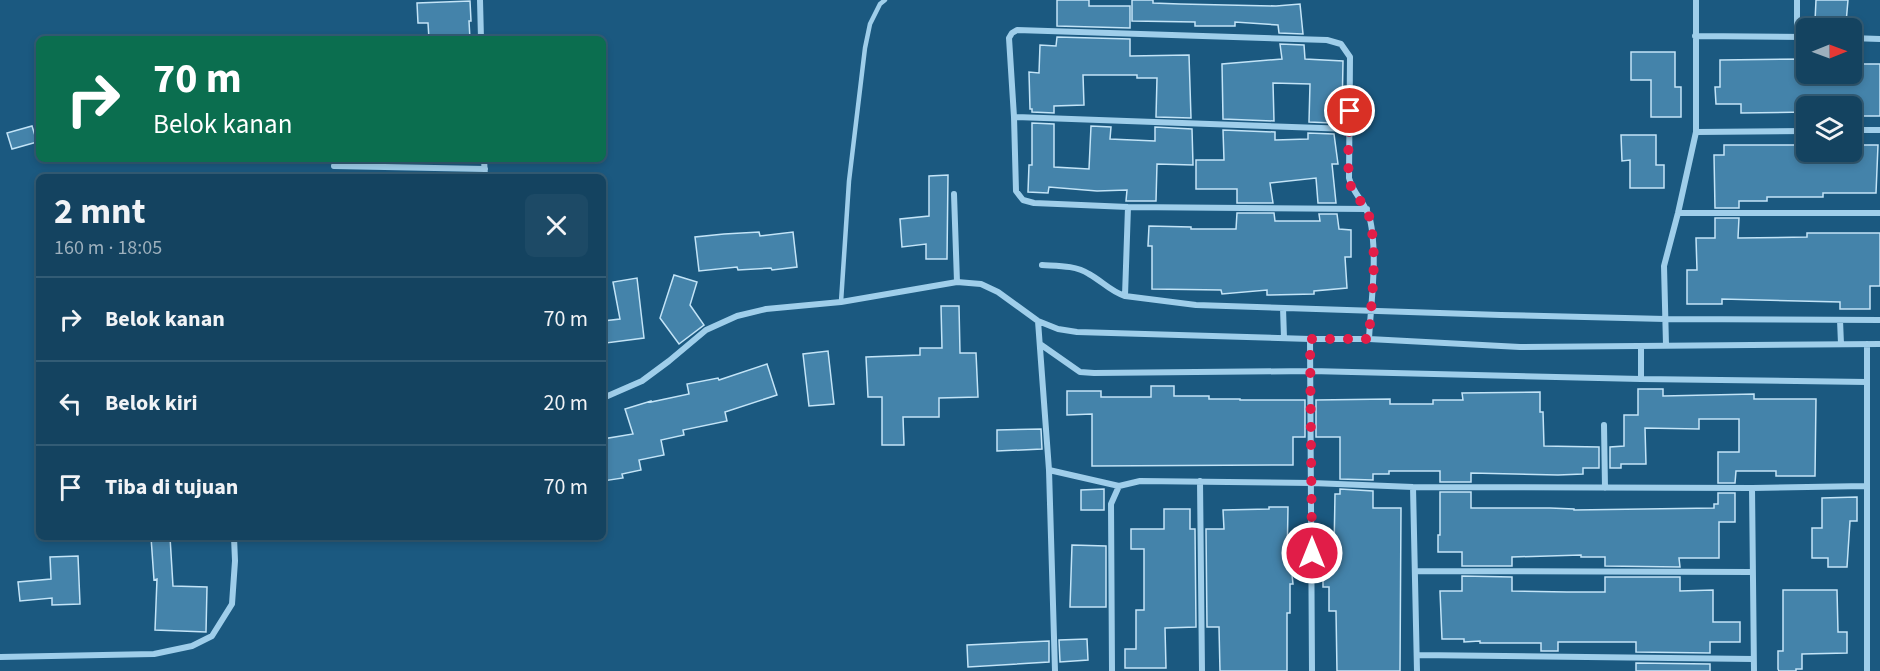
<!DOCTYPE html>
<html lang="id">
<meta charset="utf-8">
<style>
:root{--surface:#144360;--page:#1d4a66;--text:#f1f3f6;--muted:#9db0bd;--line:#335c75}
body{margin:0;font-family:"Source Sans 3",sans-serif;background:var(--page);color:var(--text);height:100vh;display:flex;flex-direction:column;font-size:22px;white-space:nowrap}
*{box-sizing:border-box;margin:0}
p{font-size:20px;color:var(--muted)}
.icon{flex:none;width:33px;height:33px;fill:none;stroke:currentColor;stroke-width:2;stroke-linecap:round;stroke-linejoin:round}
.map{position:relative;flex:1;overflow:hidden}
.drawer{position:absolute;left:36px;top:174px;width:570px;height:366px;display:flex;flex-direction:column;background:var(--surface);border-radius:9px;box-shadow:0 3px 9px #0003,0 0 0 2px var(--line)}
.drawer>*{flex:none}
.hud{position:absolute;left:36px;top:36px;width:570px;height:126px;border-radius:9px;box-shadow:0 3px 9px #0003,0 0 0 2px var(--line);background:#0b6e4f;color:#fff;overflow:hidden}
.needle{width:39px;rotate:89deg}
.controls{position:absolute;left:1796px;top:18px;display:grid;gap:12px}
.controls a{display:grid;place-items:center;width:66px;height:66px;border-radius:9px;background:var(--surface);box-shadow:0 3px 9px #0003,0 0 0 2px var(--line);font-size:30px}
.pin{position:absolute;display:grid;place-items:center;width:51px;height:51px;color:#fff;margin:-26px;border:3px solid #fff;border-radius:50%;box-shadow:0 2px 6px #0007}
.me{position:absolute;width:66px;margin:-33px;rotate:0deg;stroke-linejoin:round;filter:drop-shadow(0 0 4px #0008)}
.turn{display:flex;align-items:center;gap:21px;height:126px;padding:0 18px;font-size:27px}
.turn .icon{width:78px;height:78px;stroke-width:2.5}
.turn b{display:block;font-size:42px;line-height:51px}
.round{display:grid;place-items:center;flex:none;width:63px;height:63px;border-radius:9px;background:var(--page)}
.summary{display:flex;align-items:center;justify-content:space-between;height:102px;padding:0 18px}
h1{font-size:36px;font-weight:700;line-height:45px}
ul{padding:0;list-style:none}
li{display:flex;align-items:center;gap:18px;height:84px;padding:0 18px;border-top:2px solid var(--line)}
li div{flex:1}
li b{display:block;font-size:22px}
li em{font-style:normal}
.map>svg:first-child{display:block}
.building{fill:#4483aa;stroke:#c3e4f7;stroke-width:1.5}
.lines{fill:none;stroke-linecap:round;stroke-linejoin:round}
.service{stroke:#9fceea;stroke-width:4.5}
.minor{stroke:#9fceea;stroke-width:6}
.route{stroke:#e11d48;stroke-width:10;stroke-dasharray:0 18}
</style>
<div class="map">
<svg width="1880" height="671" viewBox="0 0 1880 671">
<rect width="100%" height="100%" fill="#1b5980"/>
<path class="building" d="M1057,0H1089V6H1130V28L1057,26Z
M1132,0H1153V3L1180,4L1276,6L1300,4L1303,34L1279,33L1278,25L1235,22V26H1195V22L1132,21Z
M1816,0H1848L1846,23L1815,21Z
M470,1L471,21H469L470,39H429L428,23H418L417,3Z
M1057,37L1130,39V56L1189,55L1191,118L1156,117L1157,78H1137V75H1083L1084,105L1054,106V113L1032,112V109H1030L1029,72L1039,73L1040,45L1056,46Z
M1280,44L1304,45L1305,59L1343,61L1342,115H1331L1332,123L1309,122L1310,84L1273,83L1274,121L1223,119L1222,64L1282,59Z
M1631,52H1675V87H1681V117H1651V80H1631Z
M1806,59V74H1863V64H1880V116H1862V111H1851V106H1806V112L1741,113V104H1716L1715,87H1720V60Z
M1032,123L1054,124V167L1089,169L1091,126L1111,127L1110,139L1155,141V127L1192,129L1193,165L1157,164L1156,201H1126L1127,190L1097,191L1049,187L1048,193L1028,192L1029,165H1032Z
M32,126L37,142L12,149L7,133Z
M1223,130L1275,132V140L1308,139V133L1334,134L1338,164H1332L1336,203H1318L1316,178L1270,183L1273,203H1237V189H1196V160H1224Z
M1621,135H1656V165H1664V188H1630V160L1622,161Z
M1724,145H1806V152H1851V145H1878L1876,193H1823V197H1767V201H1739V208H1715L1714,155H1724Z
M948,175L947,259H926V244L902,247L900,219L929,216V176Z
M1237,213H1274L1275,221H1320L1319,214H1337L1339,229L1351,230V257H1345L1347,288L1314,291V294L1267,295V290L1222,294L1221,290L1152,289V246H1148L1149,226L1191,227V229H1236Z
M1715,218H1739L1738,238L1807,237V233H1880V286H1870V309H1840V302L1722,299V304H1687V270H1697L1696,238H1715Z
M759,232L760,236L793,232L797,267L772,270L771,268L738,270L737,267L699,271L695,237L724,234Z
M674,275L697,282L690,305L704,325L679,344L660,318Z
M637,278L644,338L606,343L603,321L620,319L613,282Z
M941,306H959L960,353H976L978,397L939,398V417H903L904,445H882V397H868L866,357L920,355V348H942Z
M828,351L834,404L809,406L803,354Z
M767,364L777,395L725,412L727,421L683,430L684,435L661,440L664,455L639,460L641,470L622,474L623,478L603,481V439L633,434L625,409L651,401V402L689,394L687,384L718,378L719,380Z
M1151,386H1174V396H1209V399H1240V400H1305V437H1293V465L1092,466V414L1067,415V391H1101V397H1151Z
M1638,389H1663V396L1754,394V399H1816L1815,476H1776V471H1736L1735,483H1718V452H1739V419H1699V429L1645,428L1646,464H1621V468H1610V447L1624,446V415H1638Z
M1540,392V412H1543L1544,446L1599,447V468H1583V474L1558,475L1471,473V482H1440V471H1389V474H1373V480L1340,479V437H1316V400L1390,399V404H1433V400H1463L1462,393Z
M1041,429L1042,449L997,451V430Z
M1104,489V510H1081V490Z
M1340,489L1373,491V508H1401L1400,671H1337L1336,611H1329V587H1323V570H1328L1327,551H1334L1335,494H1340Z
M1440,492H1471V508H1550L1574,509V510L1714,508V504H1718V493H1735V522H1719V558H1679L1680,567L1605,566V557H1581V555L1512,557V566H1462V552H1438V535H1440Z
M1857,497V521H1850L1847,567H1828V558H1812V528H1822V498Z
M1269,507H1288L1287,565H1291L1293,584H1290V613H1287V671H1220L1219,627H1207L1206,529H1224L1223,510L1269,509Z
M1164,509H1190V529H1195L1196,627L1165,628L1166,668H1125V649H1136V610H1144V549H1131V529H1164Z
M151,537H170L173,586L207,587L206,632L155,630L157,579L154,580Z
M1072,545L1106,546V607H1070Z
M78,556L80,604L52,605V598L20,601L18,582L51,579L50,557Z
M1462,576L1512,577V591L1567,592H1605V577H1680V591L1713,590V622H1740V642H1710V653L1636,652V642H1558V651H1541V643H1480V641L1464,642V639H1442L1440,591H1462Z
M1783,590H1837L1838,632H1847V653L1802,654V669H1796V671H1779L1778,669V651H1783Z
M1087,639L1088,660L1060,662L1059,640Z
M1049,641V662L968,667L967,645Z
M1636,663L1710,664V671H1636Z"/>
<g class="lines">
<path class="service" d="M841,302L849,181L865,48L870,24L880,4L885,0"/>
<path class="minor" d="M480,0L481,39
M1695,36L1806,37
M1797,37V0
M1851,38L1880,39
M1014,117L1350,129
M1851,130H1880
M1696,132L1806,131
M484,159L485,177
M334,166L485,169
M954,194L957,282
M1367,209L1128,207L1034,203L1023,200L1016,191L1014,117L1009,38L1012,33L1017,30L1327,40L1341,44L1350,57L1349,178C1353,194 1366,203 1370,219C1378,256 1371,301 1369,339
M1678,213H1880
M1042,265C1057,266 1075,265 1089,274C1102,281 1111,292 1125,296L1196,305L1501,315L1665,319L1880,320
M1125,296L1128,207
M1283,308L1284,338
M1840,320L1841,344
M1038,321L1049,470L1055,671
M1310,339L1312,671
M1040,344L1080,372L1094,373L1311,371L1641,379L1867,382
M1666,345L1664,266L1678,213L1696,132V0
M1641,379V346
M603,398L642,381L669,361L706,330L737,316L766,309L841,302L957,282L981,284L998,292L1038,321L1058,329L1077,332L1310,339H1369L1520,347L1880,344
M1604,425L1605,488
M1049,470L1119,486
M1200,481L1202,671
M1413,487L1417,671
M1752,488L1754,671
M1415,571L1752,572
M1417,655L1753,659
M0,657L154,654L192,646L212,636L232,604L235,561L234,537
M1112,671L1111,504L1119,486L1140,481L1312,483L1413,487L1752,488L1866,486
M1867,671V344"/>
</g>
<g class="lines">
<path class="route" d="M1312,553L1310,339H1369C1371,300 1378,258 1370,220C1367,204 1357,200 1352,189C1345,175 1350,128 1350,111"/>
</g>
</svg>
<div class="controls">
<a><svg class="needle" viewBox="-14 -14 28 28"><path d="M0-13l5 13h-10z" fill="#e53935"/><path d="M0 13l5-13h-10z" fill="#9db0bd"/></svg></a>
<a><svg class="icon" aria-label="layers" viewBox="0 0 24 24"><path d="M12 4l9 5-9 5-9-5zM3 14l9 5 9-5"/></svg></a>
</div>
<div class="pin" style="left:1350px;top:111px;background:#d93025"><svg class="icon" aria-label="arrive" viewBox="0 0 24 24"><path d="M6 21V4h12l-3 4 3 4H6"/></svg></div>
<svg class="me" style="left:1312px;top:553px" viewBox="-20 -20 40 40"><circle r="17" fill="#e11d48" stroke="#fff" stroke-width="3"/><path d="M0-11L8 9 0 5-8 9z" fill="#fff"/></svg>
<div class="hud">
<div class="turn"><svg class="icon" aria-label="right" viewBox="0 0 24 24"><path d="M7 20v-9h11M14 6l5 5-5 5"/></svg><div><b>70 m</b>Belok kanan</div></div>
</div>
<section class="drawer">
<div class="summary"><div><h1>2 mnt</h1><p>160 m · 18:05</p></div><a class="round"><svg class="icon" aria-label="close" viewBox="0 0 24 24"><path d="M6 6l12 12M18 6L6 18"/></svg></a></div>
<ul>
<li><svg class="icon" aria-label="right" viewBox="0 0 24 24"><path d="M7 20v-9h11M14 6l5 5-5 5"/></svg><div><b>Belok kanan</b></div><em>70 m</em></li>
<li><svg class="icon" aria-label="left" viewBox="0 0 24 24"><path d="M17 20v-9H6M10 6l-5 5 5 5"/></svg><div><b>Belok kiri</b></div><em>20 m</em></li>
<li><svg class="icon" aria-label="arrive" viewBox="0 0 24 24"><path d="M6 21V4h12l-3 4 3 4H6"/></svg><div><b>Tiba di tujuan</b></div><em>70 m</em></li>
</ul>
</section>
</div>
